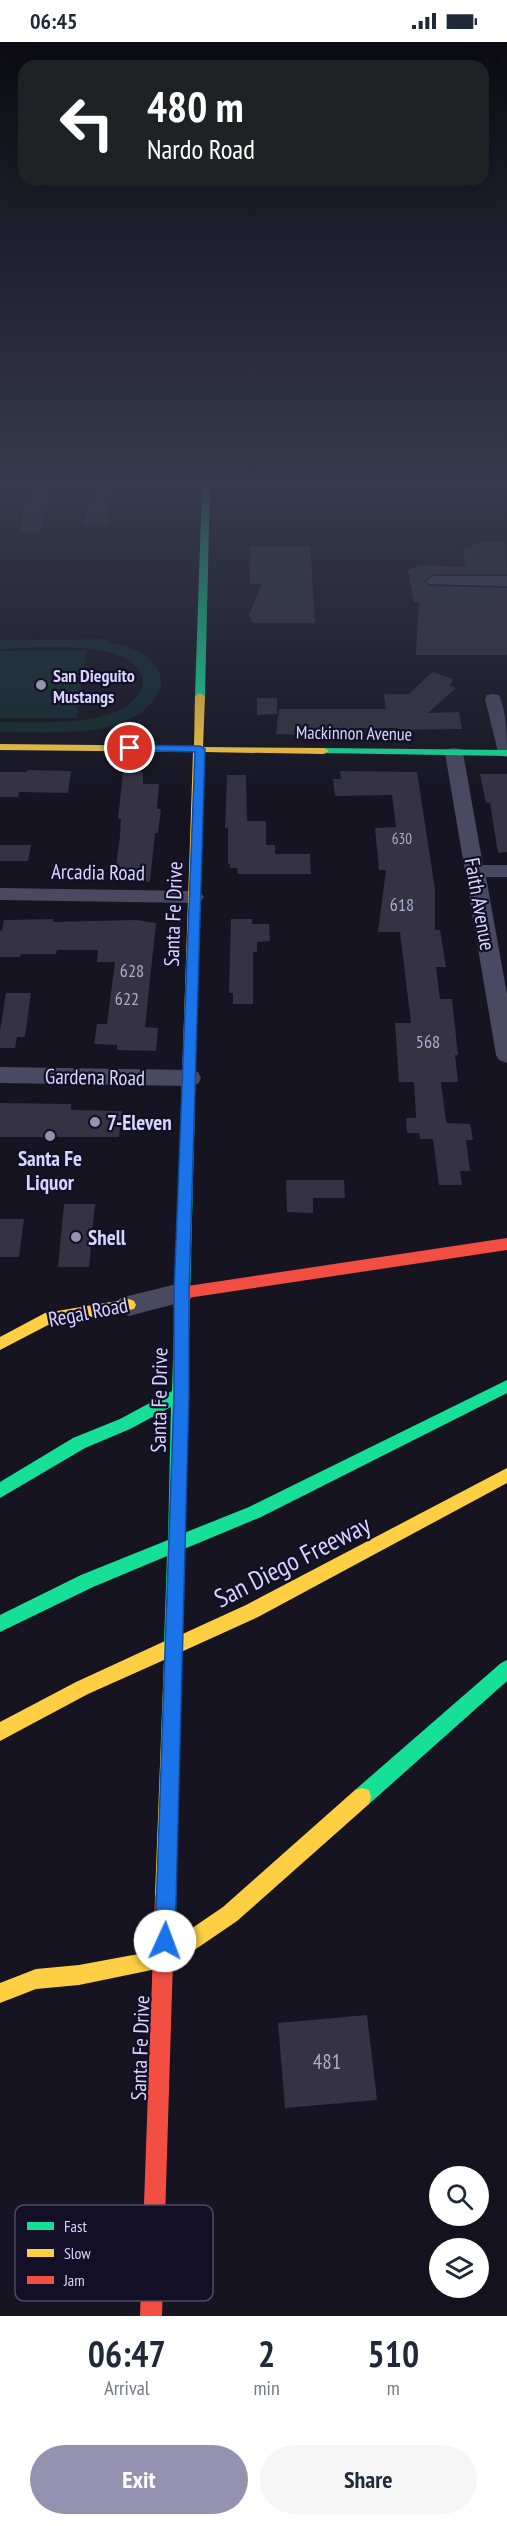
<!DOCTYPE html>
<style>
:root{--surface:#fff;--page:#f6f6f7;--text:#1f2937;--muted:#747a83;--accent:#9591b1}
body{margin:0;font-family:"PT Sans Narrow",sans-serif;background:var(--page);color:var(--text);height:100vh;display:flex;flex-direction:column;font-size:22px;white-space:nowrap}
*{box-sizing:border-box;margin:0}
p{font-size:20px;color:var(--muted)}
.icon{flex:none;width:33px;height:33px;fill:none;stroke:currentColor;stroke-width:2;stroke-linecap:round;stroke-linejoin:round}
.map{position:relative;height:2274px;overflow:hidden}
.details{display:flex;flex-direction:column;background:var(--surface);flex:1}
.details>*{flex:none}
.hud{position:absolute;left:18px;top:18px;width:471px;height:126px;border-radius:18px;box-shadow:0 6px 24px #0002;background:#202124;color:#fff;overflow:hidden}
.fabs{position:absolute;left:429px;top:2124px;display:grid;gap:12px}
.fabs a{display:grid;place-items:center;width:60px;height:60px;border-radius:50%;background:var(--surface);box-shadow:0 6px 24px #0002;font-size:30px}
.pin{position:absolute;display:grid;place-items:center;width:51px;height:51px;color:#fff;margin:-26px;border:3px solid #fff;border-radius:50%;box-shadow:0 2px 6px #0007}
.me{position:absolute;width:66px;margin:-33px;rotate:2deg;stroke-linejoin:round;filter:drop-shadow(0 0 4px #0008)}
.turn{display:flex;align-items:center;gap:21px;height:126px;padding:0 30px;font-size:27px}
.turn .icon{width:78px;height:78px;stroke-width:2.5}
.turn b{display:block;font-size:42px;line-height:51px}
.eta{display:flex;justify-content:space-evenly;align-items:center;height:102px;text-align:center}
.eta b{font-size:36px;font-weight:700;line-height:42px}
.cta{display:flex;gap:12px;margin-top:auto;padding:12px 30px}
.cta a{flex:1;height:69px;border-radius:36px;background:var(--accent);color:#fff;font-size:24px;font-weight:700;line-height:69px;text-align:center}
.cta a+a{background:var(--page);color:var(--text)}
.status{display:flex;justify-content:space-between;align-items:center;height:42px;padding:0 30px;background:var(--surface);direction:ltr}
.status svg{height:16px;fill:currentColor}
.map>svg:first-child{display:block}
.green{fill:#132c2d}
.building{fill:#343243}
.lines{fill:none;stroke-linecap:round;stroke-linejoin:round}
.street{fill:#4a4962;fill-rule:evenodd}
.fast{fill:#16e098;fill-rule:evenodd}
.slow{fill:#ffcf43;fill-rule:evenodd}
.jam{fill:#f24e42;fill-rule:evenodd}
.route{fill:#1a73e8;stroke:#114b97;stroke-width:1.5}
.poi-dot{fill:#9591b1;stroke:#130f26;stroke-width:2}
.labels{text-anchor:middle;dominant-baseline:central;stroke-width:4.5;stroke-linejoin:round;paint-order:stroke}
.far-number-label{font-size:15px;fill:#b0acd0}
.far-poi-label{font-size:18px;font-weight:bold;fill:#d9d4ff;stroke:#130f26;text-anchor:start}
.far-street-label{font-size:18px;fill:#d9d4ff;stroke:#130f26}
.number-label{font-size:18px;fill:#b0acd0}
.street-label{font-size:21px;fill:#d9d4ff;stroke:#130f26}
.poi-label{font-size:21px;font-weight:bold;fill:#d9d4ff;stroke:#130f26;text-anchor:start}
.near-number-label{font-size:21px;fill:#b0acd0}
.near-street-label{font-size:26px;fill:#d9d4ff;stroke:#130f26}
.key{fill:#130f26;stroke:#4e4a67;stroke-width:1.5}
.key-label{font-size:16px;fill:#d9d4ff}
</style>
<div class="status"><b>06:45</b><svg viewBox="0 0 49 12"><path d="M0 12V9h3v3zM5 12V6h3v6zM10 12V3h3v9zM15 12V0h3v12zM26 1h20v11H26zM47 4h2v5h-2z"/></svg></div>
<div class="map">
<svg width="507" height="2274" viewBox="0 0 507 2274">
<rect width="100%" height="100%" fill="#161421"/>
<path class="green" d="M109,597V600C128,604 155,612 160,633C163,643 159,652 153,659C122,698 45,690 0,690V680C38,679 131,689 143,641C140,594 33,606 0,607V598Z
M0,609H86L77,676H0Z"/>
<path class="building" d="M28,443H51L41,490H20Z
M92,444H112L107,483H84Z
M484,499H505L507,532H434L424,539L429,544L507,546V613H416L419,560H414L408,528L422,523L466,525L463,507Z
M250,504H310L315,581H253L249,573L262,542H250Z
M432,630L453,637L450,644L456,646L428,671L459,670L462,687L399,688L398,686H358V694L301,695L300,693L276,692L279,667H386L384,652H409Z
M257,656H277V672L257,673Z
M27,728L71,729L68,751L19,750L18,755H0V730H27Z
M340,729L417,730L435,847V888H440L446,925H436L440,957H452L458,1013H455L458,1040H441L446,1079L447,1081L470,1082L473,1098H466L470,1129H460L462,1143H439L433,1097H420L419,1091H407L406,1076H416L414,1040H399L395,981H411L400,890H378L386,828H379L375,786L396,785L392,753L335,754L333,737H341Z
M123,730H143V742H159L157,767H161L158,791H155L150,840L114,839L120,794L121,777H118Z
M480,732H507V810L498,811L490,761H486Z
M227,733H246L247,779H266V803H275V812H310L311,832H238L237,826H230V822H228V786H225Z
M0,803H31L28,819H0Z
M53,877V880L137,878L156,881L145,985L158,986L156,1009L117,1008V1003L94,1002L97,982H107L115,920H97L98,908H57L56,912H21L20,915H0V889H2L4,878Z
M231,877H252V882H269L270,899L257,900V910H253V962H233V951H229Z
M6,951H31L25,995H17L15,1006H0V989Z
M0,1061L71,1062V1068L122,1069L119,1095H0Z
M286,1138H344L345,1156H313V1171L287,1170Z
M64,1162H95L89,1225H58Z
M0,1177H24L19,1215H0Z
M367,1973L377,2058L285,2066L278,1981Z"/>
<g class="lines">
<path class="street" d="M434,534H507V544L429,542L426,539Z
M493,652L499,653C507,671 507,695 507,715L501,714L498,710L485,657L487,653Z
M454,706L460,707L463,711L483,823H507V835H486L507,952V1021L499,1018L496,1013L445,711L448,707Z
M0,846L194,849L201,851L204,855L201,859L194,861L0,858Z
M0,1025L190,1028L198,1030L201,1036L198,1042L190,1044L0,1041Z
M181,1241L190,1244L194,1251L190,1258L129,1274L120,1270L116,1263L120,1256Z"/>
<path class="fast" d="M202,443H210L205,654L200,657L195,654Z
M324,706L507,708V714L320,711V707Z
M187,1093L194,1098L184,1491L249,1465L507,1338V1351L261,1475L184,1507L182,1602L179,1608L173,1610L167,1608L164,1602L167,1514L93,1545L0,1590V1573L81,1533L168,1498L171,1365L130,1387L85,1406L0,1456V1440L73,1396L120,1377L172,1349L180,1098Z
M507,1618V1639L369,1762L362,1764L355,1762L353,1755L355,1748L501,1621Z"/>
<path class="slow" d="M200,651L205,654L203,705L324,706L329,709L324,712L203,710L194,1098L187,1103L180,1098L193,710L0,708V702L194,704L195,654Z
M129,1257L134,1259L136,1263L134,1267L48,1283L0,1308V1295L45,1271Z
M507,1426V1441L258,1575L181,1610L175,1854L172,1861L165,1864L158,1861L155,1854L164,1618L88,1652L0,1699V1680L76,1640L165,1599L167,1596L176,1595L246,1563Z
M362,1746L369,1748L371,1755L369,1762L237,1879L171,1924L79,1943L36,1947L0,1961V1941L36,1927L79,1923L160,1908L223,1865L355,1748Z"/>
<path class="jam" d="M507,1196V1208L181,1257L176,1255L174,1251L176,1247L181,1245Z
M165,1844L172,1847L175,1854L162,2274H140L155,1854L158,1847Z"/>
</g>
<linearGradient id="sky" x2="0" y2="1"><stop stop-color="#0c0b12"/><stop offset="0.58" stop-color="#363a4e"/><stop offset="1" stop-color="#363a4e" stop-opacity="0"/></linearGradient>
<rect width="507" height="762" fill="url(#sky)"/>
<path class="route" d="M130,703L200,704L205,707L189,1251V1352L175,1899L172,1906L165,1909L158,1906L155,1899L174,1352V1251L195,710L126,708V704Z"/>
<g class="poi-dot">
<circle cx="41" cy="643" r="6"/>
<circle cx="95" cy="1080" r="6"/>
<circle cx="50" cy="1094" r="6"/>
<circle cx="76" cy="1195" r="6"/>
</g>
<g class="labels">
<g class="far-number-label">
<text x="402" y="796">630</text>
</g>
<g class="far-poi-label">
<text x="53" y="633">San Dieguito<tspan x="53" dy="21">Mustangs</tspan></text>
</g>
<g class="far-street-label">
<text transform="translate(354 691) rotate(1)">Mackinnon Avenue</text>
</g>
<g class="number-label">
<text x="402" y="862">618</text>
<text x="132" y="928">628</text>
<text x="127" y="956">622</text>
<text x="428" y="999">568</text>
</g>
<g class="street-label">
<text transform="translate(98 830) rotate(1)">Arcadia Road</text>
<text transform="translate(480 862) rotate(80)">Faith Avenue</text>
<text transform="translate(173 872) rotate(-88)">Santa Fe Drive</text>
<text transform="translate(95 1035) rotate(1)">Gardena Road</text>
<text transform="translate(88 1270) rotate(-11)">Regal Road</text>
<text transform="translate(159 1358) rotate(-89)">Santa Fe Drive</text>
<text transform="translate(140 2006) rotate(-88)">Santa Fe Drive</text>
</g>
<g class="poi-label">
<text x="107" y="1080">7-Eleven</text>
<text x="50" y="1116" text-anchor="middle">Santa Fe<tspan x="50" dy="24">Liquor</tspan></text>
<text x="88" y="1195">Shell</text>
</g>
<g class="near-number-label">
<text x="327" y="2019">481</text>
</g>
<g class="near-street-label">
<text transform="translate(292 1519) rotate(-27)">San Diego Freeway</text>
</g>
</g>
<rect x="15" y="2163" width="198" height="96" rx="9" class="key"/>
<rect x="27" y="2180" width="27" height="8" fill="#16e098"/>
<rect x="27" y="2207" width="27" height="8" fill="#ffcf43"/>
<rect x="27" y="2234" width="27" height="8" fill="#f24e42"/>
<g class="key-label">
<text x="64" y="2190">Fast</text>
<text x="64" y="2217">Slow</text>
<text x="64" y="2244">Jam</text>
</g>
</svg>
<div class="fabs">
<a><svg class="icon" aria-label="search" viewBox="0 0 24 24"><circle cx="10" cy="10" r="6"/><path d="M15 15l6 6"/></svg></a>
<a><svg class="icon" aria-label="layers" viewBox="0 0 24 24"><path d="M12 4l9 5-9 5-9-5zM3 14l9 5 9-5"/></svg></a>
</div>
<div class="pin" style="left:130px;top:706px;background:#d93025"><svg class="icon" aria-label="arrive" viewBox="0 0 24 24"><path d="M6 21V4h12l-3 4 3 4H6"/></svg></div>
<svg class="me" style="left:165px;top:1899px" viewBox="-20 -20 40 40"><circle r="19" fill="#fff"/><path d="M0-13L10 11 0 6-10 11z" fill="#1a73e8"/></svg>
<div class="hud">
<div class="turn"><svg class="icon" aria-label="left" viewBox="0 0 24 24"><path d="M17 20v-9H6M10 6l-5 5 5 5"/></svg><div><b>480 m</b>Nardo Road</div></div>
</div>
</div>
<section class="details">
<div class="eta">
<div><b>06:47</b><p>Arrival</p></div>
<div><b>2</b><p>min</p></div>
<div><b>510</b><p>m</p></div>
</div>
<div class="cta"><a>Exit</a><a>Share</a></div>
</section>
